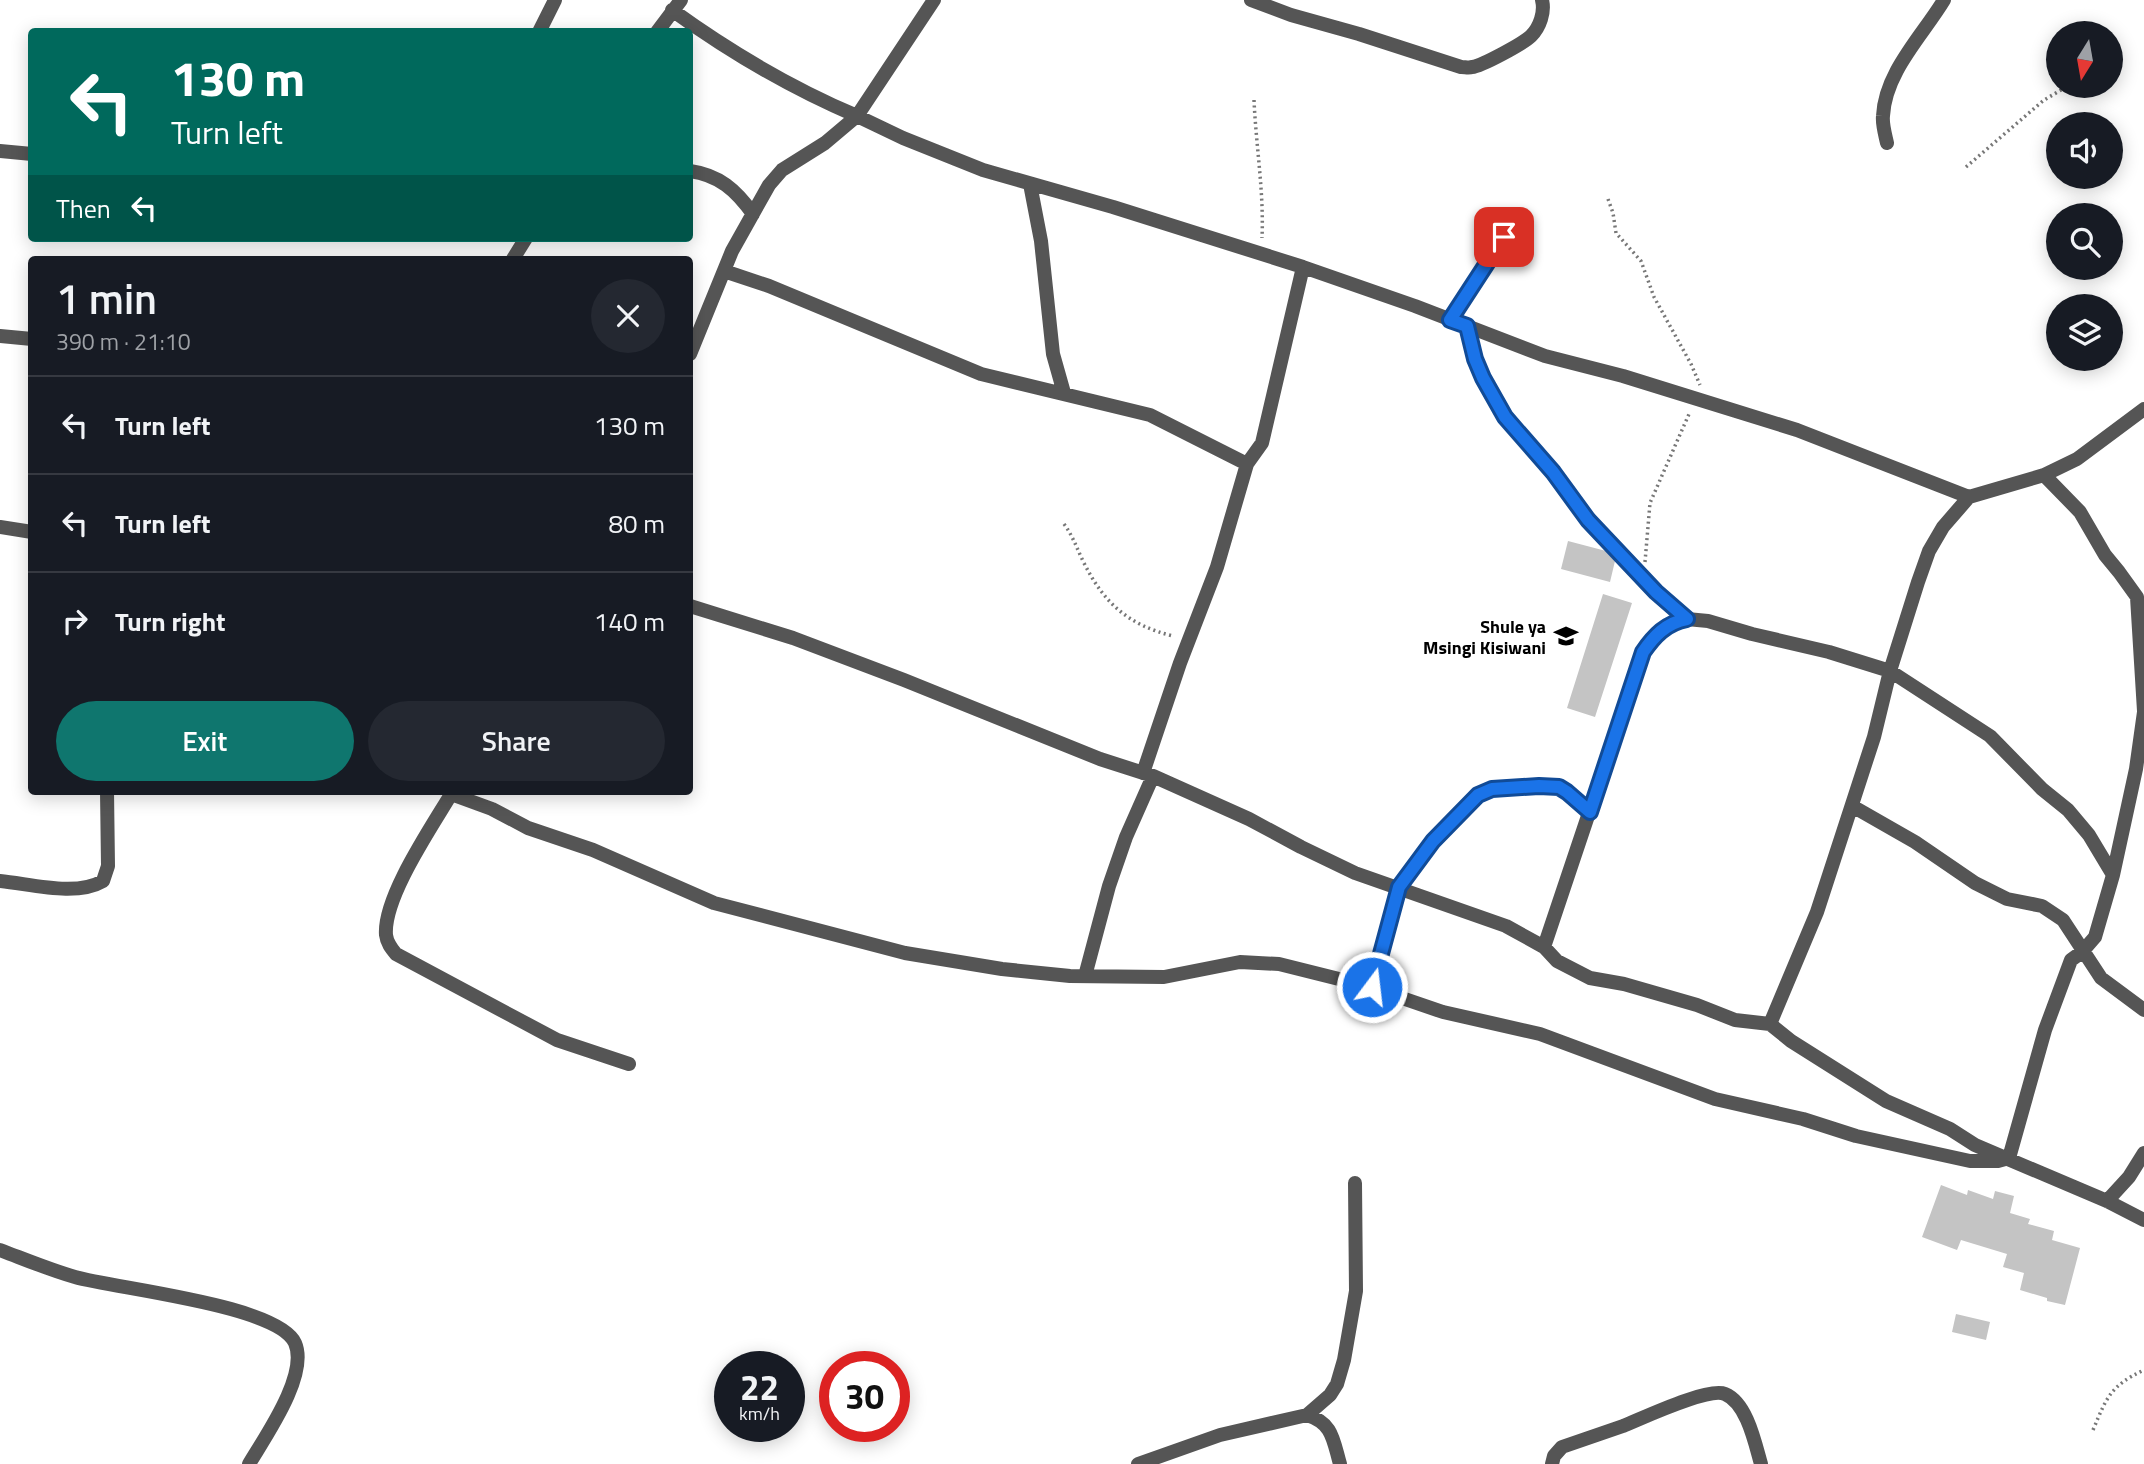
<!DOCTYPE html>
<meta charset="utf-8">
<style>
:root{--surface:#171b24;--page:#242831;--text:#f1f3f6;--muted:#9ea1a6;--line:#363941;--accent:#0f766e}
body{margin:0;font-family:"Titillium Web",sans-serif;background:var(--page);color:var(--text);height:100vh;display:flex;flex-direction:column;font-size:26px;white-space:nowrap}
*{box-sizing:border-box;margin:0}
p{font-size:23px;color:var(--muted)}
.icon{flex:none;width:38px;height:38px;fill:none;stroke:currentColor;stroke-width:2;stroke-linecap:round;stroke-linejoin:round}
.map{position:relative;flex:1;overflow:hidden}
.details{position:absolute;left:28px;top:256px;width:665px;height:539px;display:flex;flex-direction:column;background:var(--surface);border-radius:7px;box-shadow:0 4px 18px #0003}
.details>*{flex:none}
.guide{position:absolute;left:28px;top:28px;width:665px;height:214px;border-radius:7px;box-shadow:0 4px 18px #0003;background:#00695c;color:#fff;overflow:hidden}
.needle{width:46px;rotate:191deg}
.controls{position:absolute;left:2046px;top:21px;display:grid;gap:14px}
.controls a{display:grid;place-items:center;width:77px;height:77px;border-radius:50%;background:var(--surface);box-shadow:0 4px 18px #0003;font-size:35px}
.speed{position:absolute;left:714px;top:1351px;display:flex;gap:14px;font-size:35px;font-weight:700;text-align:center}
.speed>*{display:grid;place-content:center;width:91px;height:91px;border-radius:50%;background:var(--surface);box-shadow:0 4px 18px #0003;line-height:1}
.speed small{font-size:18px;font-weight:400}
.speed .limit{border:10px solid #d22;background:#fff;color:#111}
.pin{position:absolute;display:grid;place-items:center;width:60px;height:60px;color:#fff;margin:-30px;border-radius:14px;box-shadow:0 4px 10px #0006}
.me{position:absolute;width:77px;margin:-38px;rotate:15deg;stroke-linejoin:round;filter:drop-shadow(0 0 5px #0008)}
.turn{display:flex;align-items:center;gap:24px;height:147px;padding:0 28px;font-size:32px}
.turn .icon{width:91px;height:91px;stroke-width:2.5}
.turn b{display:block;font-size:49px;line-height:60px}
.then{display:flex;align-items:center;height:66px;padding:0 28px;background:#0003;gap:14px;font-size:26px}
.round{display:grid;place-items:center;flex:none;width:74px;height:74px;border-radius:37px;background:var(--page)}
.head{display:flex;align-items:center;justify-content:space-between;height:119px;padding:0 28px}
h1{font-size:42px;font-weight:600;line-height:52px}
.action{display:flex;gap:14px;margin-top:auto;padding:14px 28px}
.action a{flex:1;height:80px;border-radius:42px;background:var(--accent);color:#fff;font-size:28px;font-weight:600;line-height:80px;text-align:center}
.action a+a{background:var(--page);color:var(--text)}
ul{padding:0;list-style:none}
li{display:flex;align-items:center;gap:21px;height:98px;padding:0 28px;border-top:2px solid var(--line)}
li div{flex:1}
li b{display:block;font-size:26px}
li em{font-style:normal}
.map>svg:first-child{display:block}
.building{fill:#c4c4c4}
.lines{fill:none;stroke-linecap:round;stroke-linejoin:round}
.path{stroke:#777;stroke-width:3.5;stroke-dasharray:2 3.5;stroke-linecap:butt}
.lane{stroke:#555;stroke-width:10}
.street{stroke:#555;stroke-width:14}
.route-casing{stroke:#114b97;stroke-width:18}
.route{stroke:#1a73e8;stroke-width:12}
.labels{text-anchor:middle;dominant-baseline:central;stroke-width:5;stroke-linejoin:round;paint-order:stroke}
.poi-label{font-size:18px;font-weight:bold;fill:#000;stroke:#fff;text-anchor:end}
</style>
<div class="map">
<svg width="2144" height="1464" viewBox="0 0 2144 1464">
<rect width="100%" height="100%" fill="#fff"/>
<path class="building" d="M1568,541L1606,551L1615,561L1610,582L1561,569Z
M1603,594L1632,603L1595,717L1567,708Z
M1941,1185L1967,1195L1968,1190L1993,1199L1995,1191L2014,1196L2010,1213L2030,1219L2028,1224L2054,1231L2052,1240L2080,1248L2065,1305L2047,1301V1298L2020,1290L2024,1273L2003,1267L2007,1254L1961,1240L1957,1250L1922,1237Z
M1956,1314L1990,1322L1986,1340L1952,1332Z"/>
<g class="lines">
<path class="path" d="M1254,100C1256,146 1264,192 1262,238
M1966,167L2044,100L2068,86
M1608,199L1613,213L1616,233L1641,261L1654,297L1691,364L1700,385
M1064,524C1073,536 1077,549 1084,563C1104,603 1128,625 1173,636
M1645,562L1650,503L1689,414
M2093,1430C2107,1397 2110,1386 2144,1370"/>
<path class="lane" d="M1450,320L1504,237
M1467,326L1475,359L1483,378L1505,417L1553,472L1588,520L1656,592L1687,619"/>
<path class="street" d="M1251,0L1291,15L1359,34L1461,67C1465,67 1469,68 1472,67C1482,66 1524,43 1531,36C1540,27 1545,12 1542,0
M672,10C730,52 791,88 857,116L934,0
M539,32L555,0
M657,32L681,0
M1887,143C1885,134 1882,124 1883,116C1885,72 1923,35 1944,0
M0,151L32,154
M690,171C719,175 736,190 753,214
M1030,184L1041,241L1053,354L1064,393
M513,259L526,238
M724,271L769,286L981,374L1150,415L1247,464
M0,336L32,339
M690,354L732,251L769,185L782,170L825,143L857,116L903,138L983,170L1113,207L1303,267L1415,306L1545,356L1623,376L1797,430L1969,497
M2044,475L2080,512L2105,555L2119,572L2137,597L2144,711
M0,527L32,532
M690,606L793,638L904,680L1100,759L1153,776L1249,819L1301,847L1355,873L1506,926L1544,947L1557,961L1590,978L1624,984L1697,1005L1735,1020L1770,1024L1791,1041L1886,1101L1950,1129L1975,1145L2107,1201L2144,1220
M1143,773L1180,663L1217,567L1247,464L1262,443L1303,267
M453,791C433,825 383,897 386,935C387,943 391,948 396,954L557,1040L629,1064
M451,794L492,809L528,828L593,850L714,903L905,953L1002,969L1070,976L1164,977L1240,962L1279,964L1367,986L1443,1012L1540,1034L1715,1099L1803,1119L1856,1136L1970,1161H1998L2009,1158L2045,1030L2071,960L2082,952L2095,937L2113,875L2136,769L2144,712
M1852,806L1915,842L1975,883L2007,899L2042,906L2063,920L2101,978L2144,1010
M0,881C31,884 76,897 103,881L108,866L107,791
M1544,947L1643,652L1656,634L1677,621L1687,619L1708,621L1752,634L1829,652L1890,671L1990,736L2042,789L2068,810L2089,835L2113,875
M1085,976L1109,886L1126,837L1153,776
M1372,987L1399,887L1433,841L1478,795L1492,788L1539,786L1559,787L1567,792L1590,812
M1770,1024L1817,912L1874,737L1890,671L1918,582L1929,551L1943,527L1969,497L2044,475L2077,459L2144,409
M2107,1201L2129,1177L2144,1153
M0,1250C24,1259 50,1270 75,1277C117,1289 278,1305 295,1343C309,1375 265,1437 249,1464
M1307,1415L1330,1395L1337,1384L1344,1360L1356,1291L1355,1183
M1138,1464L1220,1435L1307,1415C1333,1423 1333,1440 1340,1464
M1552,1464L1554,1456L1562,1447C1582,1440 1603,1433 1623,1426C1643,1418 1708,1387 1725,1394C1747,1403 1755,1443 1761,1464"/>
</g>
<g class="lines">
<g class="route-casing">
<path id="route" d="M1372,987L1399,887L1433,841L1478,795L1492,789L1539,786L1559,787L1567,792L1590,812L1643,652C1654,636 1666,623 1687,619L1656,592L1588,520L1553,472L1505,417L1483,378L1475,359L1467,326L1450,320L1504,237"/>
</g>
<use href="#route" class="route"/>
</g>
<defs>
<g id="school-bare" transform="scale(1.89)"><path d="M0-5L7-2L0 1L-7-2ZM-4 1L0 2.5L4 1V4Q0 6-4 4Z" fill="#000" stroke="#fff" stroke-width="2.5" paint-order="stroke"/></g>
</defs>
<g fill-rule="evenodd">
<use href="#school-bare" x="1566" y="636"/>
</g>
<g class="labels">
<g class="poi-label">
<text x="1546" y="626">Shule ya<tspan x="1546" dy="21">Msingi Kisiwani</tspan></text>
</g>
</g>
</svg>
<div class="controls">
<a><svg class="needle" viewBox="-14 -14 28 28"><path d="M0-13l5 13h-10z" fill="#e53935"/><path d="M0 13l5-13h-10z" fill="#9ea1a6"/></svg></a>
<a><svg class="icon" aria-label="sound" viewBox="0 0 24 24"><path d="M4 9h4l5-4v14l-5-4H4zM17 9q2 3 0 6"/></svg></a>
<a><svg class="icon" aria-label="search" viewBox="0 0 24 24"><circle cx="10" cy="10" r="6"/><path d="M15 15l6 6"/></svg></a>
<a><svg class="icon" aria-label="layers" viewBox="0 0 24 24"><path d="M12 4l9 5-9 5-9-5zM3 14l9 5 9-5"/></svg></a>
</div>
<div class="speed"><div>22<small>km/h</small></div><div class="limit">30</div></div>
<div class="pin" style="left:1504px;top:237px;background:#d93025"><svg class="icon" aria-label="arrive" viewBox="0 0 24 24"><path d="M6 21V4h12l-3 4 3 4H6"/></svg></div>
<svg class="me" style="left:1372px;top:987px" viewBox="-20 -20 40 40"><circle r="17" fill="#1a73e8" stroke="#fff" stroke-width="3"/><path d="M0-11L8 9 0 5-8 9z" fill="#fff"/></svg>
<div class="guide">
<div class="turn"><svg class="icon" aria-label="left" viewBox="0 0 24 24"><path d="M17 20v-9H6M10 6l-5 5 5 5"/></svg><div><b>130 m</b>Turn left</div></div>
<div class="then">Then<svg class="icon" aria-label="left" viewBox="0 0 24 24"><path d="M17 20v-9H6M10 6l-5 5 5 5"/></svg></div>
</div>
<section class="details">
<div class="head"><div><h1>1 min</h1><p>390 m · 21:10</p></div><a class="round"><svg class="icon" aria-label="close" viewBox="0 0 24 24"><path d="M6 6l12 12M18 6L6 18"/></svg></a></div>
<ul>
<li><svg class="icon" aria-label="left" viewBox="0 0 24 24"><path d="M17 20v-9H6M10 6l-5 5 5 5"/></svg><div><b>Turn left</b></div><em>130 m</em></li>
<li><svg class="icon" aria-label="left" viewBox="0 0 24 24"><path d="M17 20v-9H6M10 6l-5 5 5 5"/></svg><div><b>Turn left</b></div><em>80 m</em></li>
<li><svg class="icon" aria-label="right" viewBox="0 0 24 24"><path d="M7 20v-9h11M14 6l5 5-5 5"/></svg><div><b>Turn right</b></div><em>140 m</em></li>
</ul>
<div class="action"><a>Exit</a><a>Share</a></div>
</section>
</div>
